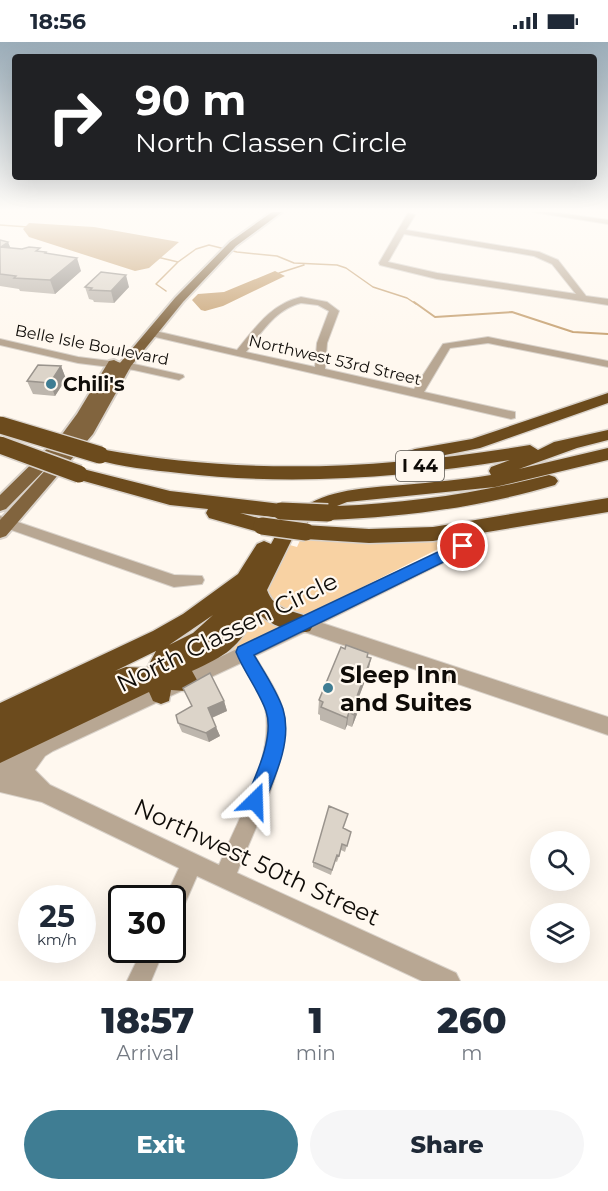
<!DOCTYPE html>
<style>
:root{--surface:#fff;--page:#f6f6f7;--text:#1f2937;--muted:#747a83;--accent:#3f7d93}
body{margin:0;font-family:Montserrat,sans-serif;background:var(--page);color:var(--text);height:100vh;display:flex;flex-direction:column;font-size:22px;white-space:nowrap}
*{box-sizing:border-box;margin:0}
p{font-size:20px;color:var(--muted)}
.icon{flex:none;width:33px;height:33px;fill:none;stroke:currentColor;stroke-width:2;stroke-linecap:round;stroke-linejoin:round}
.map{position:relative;height:939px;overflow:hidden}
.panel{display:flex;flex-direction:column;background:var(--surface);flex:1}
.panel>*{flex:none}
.top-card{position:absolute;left:12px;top:12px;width:585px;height:126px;border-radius:6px;box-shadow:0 6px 24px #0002;background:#202124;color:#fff;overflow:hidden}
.controls{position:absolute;left:530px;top:789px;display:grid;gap:12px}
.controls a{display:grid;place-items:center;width:60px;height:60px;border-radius:50%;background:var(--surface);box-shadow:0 6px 24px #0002;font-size:30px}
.speed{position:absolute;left:18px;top:843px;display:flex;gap:12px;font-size:30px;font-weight:700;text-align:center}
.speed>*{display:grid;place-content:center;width:78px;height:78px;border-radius:50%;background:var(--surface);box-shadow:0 6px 24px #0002;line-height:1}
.speed small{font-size:15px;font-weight:400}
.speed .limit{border:3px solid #111;border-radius:9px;background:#fff;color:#111}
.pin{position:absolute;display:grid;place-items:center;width:51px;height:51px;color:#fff;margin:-26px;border:3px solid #fff;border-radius:50%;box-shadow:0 2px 6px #0007}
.me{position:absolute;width:66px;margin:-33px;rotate:22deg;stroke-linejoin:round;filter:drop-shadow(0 0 4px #0008)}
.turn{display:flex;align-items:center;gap:21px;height:126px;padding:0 24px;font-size:27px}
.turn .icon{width:78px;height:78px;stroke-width:2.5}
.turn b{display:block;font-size:42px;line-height:51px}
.eta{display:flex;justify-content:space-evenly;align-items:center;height:102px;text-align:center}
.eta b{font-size:36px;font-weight:800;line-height:42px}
.action{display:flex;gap:12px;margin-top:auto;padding:12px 24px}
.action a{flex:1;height:69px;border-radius:36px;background:var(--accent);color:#fff;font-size:24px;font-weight:800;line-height:69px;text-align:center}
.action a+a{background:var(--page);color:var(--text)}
.status{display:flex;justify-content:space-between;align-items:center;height:42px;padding:0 30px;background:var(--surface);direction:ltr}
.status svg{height:16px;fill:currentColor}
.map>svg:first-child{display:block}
.green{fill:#f8d2a3}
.water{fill:#c7a273}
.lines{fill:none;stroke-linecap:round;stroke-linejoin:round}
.stream-far1{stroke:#c7a273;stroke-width:1.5}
.stream{stroke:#c7a273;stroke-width:2}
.minor-casing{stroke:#d9d2ca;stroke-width:2}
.major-casing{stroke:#d9d2ca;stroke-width:4}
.highway-casing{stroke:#d9d2ca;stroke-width:3}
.minor{fill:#b8a793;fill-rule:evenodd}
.major{fill:#81643e;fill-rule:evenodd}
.highway{fill:#6c4b1d;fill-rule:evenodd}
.highway-bridge-casing{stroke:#d9d2ca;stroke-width:20;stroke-linecap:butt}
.highway-bridge{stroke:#6c4b1d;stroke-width:17}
.wall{fill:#bdb6ad}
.shaded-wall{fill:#9a948d}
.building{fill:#dcd4c9;stroke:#9a948d;stroke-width:1.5}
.route{fill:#1a73e8;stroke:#114b97;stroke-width:1.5}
.poi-dot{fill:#3f7d93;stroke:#fff8ef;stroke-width:2}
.labels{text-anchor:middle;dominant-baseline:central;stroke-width:4.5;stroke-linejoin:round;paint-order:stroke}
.far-street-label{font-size:16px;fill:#0f0c08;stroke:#fff8ef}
.shield{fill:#fff8ef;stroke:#57534d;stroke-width:1.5}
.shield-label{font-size:18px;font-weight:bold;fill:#0f0c08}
.poi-label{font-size:20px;font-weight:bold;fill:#0f0c08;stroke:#fff8ef;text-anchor:start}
.near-street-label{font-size:24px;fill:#0f0c08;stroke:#fff8ef}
.near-poi-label{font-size:24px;font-weight:bold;fill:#0f0c08;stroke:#fff8ef;text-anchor:start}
</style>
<div class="status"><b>18:56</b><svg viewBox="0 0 49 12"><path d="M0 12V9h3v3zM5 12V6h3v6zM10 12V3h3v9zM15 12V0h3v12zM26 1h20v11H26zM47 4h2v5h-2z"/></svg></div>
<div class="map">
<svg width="608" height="939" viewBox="0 0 608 939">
<rect width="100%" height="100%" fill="#fff8ef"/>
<path class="green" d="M462,491L443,501L444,504L309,572L301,574L274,566L263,545L286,502L297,505L302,494Z
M255,566L281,586L188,633Z"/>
<path class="water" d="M29,181L94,185L179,200L149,226L135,229L29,195L23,187Z
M275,229L285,234L223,264L205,269L201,268L192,258L198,252L224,250Z"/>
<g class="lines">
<path class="stream-far1" d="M0,183L28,185
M157,215L178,220L196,207L209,203L237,210L277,214L294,221L337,223L346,226L373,245L407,256L416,262
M279,231L304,223
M166,249L156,242L178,220"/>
<path class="stream" d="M414,260L435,275L512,270L573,290L608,292"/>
<g class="minor-casing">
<path id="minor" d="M533,170H552L608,178V182Z
M408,171L415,173L406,188L539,210L558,218L586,254L608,257V263L437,237L380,223L379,221ZM404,192L534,214L552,222L576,252L437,231L388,220Z
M301,255L327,260L339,269L327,301L325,327L414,347L443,302L488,295L608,319V325L488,301L450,306L424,350L515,370V376L511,377L151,294L146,291L151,288L237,308C256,285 271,262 301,255ZM301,261L318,263L329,269L317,301L315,325L246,310C262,290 276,267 301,261Z
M0,297L78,315L134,322L183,333L184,335L179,338L134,328L78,321L0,303Z
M0,474L174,533L202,534L204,538L202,542L174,545L0,484Z
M476,492L481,494L483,498L481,502L322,581L608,675V693L305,590L255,614C265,631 278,649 283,668C294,710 253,790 237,831L456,931L460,939H422L197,834L180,873L172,876V856H165L179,826L42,760L0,750V718L41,697L166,641ZM241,621C250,636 264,654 266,672C272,720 237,779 219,823L50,743L35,728L45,714L53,709Z
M142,908H164L151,939H127Z"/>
</g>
<g class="major-casing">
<path id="major" d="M272,170H282L236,204L183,260L131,324L93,392L6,494L0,496V478L60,412L6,467L0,469V453L63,391L77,372L109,319L114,318L120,321L175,256L230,200Z"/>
</g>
<g class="highway-casing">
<path id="highway" d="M608,351V361L480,406L415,419L409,417L407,413L409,409L415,407L472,397Z
M608,388V398L577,406L519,427L608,406V418L495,445L347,460L337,464C409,461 479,451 549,433L555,435L558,439L555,443C481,465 405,475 328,478L322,476L319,472L304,483L369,487L433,485L608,456V470L433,499L369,501L306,497L299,495L297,491L292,497L267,548C274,568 293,569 310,575L314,582L310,589C295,594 268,582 257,570C239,606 227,613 192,629L197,638L194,646L186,649L171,648L169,659L161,662L153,659L149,650L0,721V661L153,589L183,572L238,532L257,502L264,499L271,502C299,448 350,447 403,443C433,440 462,438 491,433L489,429L491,425L510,418C401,436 290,444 179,431C151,428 122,425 94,417L92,413L94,409L100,407C248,434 382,427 530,403L538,408L554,400ZM213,573L193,591L169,603ZM156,609L147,626L126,625L115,629Z
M79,426L170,449L281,462L287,464L290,469L287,474L281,476L240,471L269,479L271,484L269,489L262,491L209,476L206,471L208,467L170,463L73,436L71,432L73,428Z"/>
</g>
<use href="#minor" class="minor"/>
<use href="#major" class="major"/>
<use href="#highway" class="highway"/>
<g class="highway-bridge-casing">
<path id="highway-bridge" d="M0,383L100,413
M0,403L79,432
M281,469L328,471
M262,484L306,490"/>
</g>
<use href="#highway-bridge" class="highway-bridge"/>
</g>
<path class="wall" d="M0,198L11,206L46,210L47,212L81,229L55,252L20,249L19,247L0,244Z
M85,245H129L114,261L94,260L93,258L89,257Z
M61,324L66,337L55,354L33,352L27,339Z
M345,607L368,611V631L358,658H359L357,672L352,685L347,683L345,688L320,678V673L318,672L319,658Z
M183,646L224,659L227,669L212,676L220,694L209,700L182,690L178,681L192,664Z
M344,787L351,790L345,810L341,808L337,820L335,819L331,833L313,825V820Z"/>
<path class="shaded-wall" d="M8,200L13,212L1,205Z
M77,216L81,229L55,252L50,238Z
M126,233L129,245L114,261L111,249Z
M61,324L66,337L55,354L50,341Z
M371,616L368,631L353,670L356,657Z
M359,658L357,672L352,685L354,673Z
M224,659L227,669L211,676L208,666Z
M349,670L347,683L345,688L347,676Z
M216,685L220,694L209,700L206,691Z"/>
<path class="building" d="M0,198L8,200L1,205L22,207L29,205L40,206L36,209L46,210L45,211L77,216L50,238L14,236L16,234L0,232Z
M101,230L126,233L111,249L90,248L92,246L85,245Z
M38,323L61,324L50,341L27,339Z
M346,603L368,611L367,615L371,616L356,657L359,658L354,673L349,670L347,676L321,665L323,660L319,658L341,605L345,607Z
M210,631L224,659L208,666L216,685L206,691L178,681L176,673L192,664L183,646Z
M329,764L348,772L343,786L351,790L347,804L342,802L339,814L337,813L332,828L313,820Z"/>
<linearGradient id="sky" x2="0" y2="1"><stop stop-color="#9badb9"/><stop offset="0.56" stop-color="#fffcf8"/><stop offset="1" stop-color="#fffcf8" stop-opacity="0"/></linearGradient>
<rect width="608" height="301" fill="url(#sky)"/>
<path class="route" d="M463,498L468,500L470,504L468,508L254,613C264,630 277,649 283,667C293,699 274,737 262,766L255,769L248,766L245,759C255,735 275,695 266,669C259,649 244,630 236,610L238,605Z"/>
<g class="poi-dot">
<circle cx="51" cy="342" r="6"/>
<circle cx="328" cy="646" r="6"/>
</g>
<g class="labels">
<g class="far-street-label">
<text transform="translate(92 303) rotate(11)">Belle Isle Boulevard</text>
<text transform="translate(335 318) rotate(13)">Northwest 53rd Street</text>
</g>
<rect class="shield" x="396" y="409" width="48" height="30" rx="4.5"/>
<g class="shield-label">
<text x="420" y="424">I 44</text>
</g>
<g class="poi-label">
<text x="63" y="342">Chili's</text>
</g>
<g class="near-street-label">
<text transform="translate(227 590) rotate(-26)">North Classen Circle</text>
<text transform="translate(257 820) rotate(25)">Northwest 50th Street</text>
</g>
<g class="near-poi-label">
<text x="340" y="632">Sleep Inn<tspan x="340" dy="28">and Suites</tspan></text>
</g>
</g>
</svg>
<div class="controls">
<a><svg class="icon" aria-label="search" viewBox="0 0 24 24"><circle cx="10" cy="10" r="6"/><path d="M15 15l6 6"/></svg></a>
<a><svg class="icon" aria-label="layers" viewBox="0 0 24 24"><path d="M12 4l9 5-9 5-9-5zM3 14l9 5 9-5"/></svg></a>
</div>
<div class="speed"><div>25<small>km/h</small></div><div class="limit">30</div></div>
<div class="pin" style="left:463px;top:504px;background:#d93025"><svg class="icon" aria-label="arrive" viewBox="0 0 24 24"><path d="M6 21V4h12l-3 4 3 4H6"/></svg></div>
<svg class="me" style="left:255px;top:759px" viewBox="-20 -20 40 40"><path d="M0-17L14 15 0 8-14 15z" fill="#1a73e8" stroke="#fff" stroke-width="4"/></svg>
<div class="top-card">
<div class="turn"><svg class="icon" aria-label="right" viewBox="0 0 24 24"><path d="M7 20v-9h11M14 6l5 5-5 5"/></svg><div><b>90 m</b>North Classen Circle</div></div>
</div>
</div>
<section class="panel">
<div class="eta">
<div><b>18:57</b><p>Arrival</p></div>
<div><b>1</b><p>min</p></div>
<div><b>260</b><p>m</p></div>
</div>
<div class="action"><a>Exit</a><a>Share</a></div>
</section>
